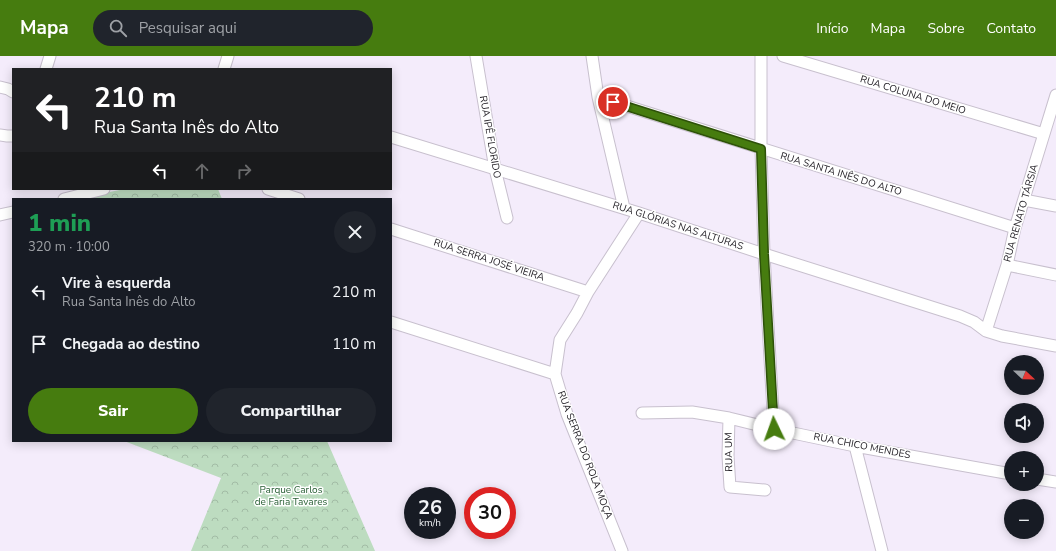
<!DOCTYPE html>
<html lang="pt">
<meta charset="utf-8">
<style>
:root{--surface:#171b24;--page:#20242c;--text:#f1f3f6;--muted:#9ea1a6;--accent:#467c0f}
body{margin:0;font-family:"Nunito Sans",sans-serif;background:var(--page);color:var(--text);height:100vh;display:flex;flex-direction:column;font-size:15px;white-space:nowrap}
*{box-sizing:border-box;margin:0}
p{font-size:13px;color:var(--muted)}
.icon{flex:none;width:22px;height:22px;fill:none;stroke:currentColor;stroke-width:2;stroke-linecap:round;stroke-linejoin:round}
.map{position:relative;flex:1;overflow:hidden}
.panel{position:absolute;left:12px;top:142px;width:380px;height:244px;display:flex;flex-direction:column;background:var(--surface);border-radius:0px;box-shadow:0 2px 10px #0003}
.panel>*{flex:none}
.hud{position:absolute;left:12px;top:12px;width:380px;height:122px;border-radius:0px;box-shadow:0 2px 10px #0003;background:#202124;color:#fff;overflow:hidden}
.needle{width:26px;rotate:112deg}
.controls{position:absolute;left:1004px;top:299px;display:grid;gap:8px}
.controls a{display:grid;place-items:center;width:40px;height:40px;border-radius:50%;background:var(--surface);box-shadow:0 2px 10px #0003;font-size:20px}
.speed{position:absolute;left:404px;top:431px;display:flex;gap:8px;font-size:20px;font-weight:700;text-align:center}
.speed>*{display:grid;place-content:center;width:52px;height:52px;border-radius:50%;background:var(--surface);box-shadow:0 2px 10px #0003;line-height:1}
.speed small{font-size:10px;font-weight:400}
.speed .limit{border:6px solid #d22;background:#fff;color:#111}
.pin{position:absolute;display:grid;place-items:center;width:34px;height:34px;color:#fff;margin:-17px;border:2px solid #fff;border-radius:50%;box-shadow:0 1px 4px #0007}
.me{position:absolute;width:44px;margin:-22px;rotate:357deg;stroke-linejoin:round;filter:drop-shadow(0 0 3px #0008)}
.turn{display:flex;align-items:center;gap:14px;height:84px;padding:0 16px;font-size:18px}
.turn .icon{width:52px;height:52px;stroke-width:2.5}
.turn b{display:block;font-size:28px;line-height:34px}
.lanes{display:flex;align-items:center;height:38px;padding:0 16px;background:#0003;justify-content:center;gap:20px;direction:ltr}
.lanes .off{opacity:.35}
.round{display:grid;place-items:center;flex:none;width:42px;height:42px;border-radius:21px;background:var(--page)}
.overview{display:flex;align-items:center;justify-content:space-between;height:68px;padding:0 16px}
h1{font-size:24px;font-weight:800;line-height:30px;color:#1e9e55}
.primary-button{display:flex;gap:8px;margin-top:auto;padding:8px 16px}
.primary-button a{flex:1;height:46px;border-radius:24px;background:var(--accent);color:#fff;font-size:16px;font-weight:800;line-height:46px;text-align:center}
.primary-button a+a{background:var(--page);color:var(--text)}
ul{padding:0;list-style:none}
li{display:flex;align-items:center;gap:12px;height:52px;padding:0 16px}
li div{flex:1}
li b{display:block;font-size:15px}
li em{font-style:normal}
header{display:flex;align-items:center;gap:24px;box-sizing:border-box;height:56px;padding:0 20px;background:var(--accent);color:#fff}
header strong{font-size:19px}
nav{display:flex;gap:22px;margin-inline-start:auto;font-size:14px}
.search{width:280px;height:36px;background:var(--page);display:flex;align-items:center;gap:10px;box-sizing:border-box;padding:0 14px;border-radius:22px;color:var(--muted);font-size:15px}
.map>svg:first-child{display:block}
.park{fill:url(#park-crowns)}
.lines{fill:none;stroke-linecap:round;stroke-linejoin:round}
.minor-casing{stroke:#c8c0ce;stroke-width:13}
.minor{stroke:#fff;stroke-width:11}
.route-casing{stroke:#2e510a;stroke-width:10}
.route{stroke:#467c0f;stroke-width:7}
.labels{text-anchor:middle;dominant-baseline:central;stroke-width:3;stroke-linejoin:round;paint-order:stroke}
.street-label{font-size:10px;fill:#252228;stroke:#fff}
.park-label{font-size:10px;fill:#265d32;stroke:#fff}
</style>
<header>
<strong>Mapa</strong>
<div class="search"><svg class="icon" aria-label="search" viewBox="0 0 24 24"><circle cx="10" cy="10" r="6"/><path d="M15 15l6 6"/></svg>Pesquisar aqui</div>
<nav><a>Início</a><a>Mapa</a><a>Sobre</a><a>Contato</a></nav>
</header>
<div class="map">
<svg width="1056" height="495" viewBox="0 0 1056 495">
<defs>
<pattern id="park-crowns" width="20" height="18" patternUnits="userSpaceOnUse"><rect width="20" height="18" fill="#bddcc0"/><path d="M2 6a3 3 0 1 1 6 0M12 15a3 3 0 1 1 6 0" fill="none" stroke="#a2bca5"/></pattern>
</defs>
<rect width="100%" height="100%" fill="#f4ecfb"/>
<path class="park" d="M125,133H218L222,143H88L89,140Z
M124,385H327L375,495H191L221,422Z"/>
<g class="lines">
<g class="minor-casing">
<path id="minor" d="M476,0L495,113L507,162
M592,0L598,41L624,152
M761,0V93L764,198L774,373
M783,0L1044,78
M46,13L50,0
M224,13L228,0
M0,31L8,33L13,36
M598,41L1015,172
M0,79L7,80H13
M391,81L639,157L764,198L960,260L974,266L986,275L1002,280L1056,290
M268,133L299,143
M64,143L104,133
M1024,144L1056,150
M0,159L13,156
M391,173L588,236
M1007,209L1056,219
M391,266L555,318
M986,275L1007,209L1015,172L1056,39
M642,357L692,356L729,362L774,373L855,390L1011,418
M729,362L728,400L730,431L765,434
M855,390L882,495
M1037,423L1056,426
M622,495L567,358L555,318L560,284L577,257L588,236L639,157"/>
</g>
<use href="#minor" class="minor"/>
</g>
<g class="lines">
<g class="route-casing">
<path id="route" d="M613,46L761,93L764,198L774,373"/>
</g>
<use href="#route" class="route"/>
</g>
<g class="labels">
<g class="street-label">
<text transform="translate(913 39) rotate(17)">RUA COLUNA DO MEIO</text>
<text transform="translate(490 81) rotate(80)">RUA IPÊ FLORIDO</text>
<text transform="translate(841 118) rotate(17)">RUA SANTA INÊS DO ALTO</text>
<text transform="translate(1021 157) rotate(-74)">RUA RENATO TÁRSIA</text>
<text transform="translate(678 170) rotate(18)">RUA GLÓRIAS NAS ALTURAS</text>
<text transform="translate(489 204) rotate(18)">RUA SERRA JOSÉ VIEIRA</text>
<text transform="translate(862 390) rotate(11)">RUA CHICO MENDES</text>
<text transform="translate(729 396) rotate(-91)">RUA UM</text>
<text transform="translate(585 399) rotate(69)">RUA SERRA DO ROLA MOÇA</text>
</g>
<g class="park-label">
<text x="291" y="434">Parque Carlos<tspan x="291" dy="12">de Faria Tavares</tspan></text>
</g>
</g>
</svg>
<div class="controls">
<a><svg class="needle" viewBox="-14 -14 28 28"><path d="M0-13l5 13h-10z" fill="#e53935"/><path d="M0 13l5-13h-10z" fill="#9ea1a6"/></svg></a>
<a><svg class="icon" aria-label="sound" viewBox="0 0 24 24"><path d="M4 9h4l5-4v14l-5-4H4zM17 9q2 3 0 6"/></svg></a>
<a>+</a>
<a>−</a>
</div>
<div class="speed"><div>26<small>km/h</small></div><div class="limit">30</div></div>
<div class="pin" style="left:613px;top:46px;background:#d93025"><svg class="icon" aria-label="arrive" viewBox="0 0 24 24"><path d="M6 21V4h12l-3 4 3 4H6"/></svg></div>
<svg class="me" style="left:774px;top:373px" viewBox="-20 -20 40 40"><circle r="19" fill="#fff"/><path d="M0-13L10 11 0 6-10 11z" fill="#467c0f"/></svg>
<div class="hud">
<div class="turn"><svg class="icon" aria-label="left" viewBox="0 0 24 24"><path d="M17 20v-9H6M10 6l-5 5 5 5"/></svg><div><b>210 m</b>Rua Santa Inês do Alto</div></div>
<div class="lanes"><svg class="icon" aria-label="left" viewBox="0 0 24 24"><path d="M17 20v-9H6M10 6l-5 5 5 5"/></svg><svg class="icon off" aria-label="ahead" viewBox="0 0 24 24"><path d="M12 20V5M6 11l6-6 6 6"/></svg><svg class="icon off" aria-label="right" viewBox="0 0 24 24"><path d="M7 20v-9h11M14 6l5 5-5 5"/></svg></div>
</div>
<section class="panel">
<div class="overview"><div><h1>1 min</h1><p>320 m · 10:00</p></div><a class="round"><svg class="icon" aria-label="close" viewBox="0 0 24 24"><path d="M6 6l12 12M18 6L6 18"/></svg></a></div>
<ul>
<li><svg class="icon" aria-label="left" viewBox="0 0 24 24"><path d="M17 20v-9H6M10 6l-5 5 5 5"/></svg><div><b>Vire à esquerda</b><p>Rua Santa Inês do Alto</p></div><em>210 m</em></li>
<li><svg class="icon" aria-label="arrive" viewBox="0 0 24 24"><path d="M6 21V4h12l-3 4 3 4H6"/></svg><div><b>Chegada ao destino</b></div><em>110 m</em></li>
</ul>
<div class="primary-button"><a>Sair</a><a>Compartilhar</a></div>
</section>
</div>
